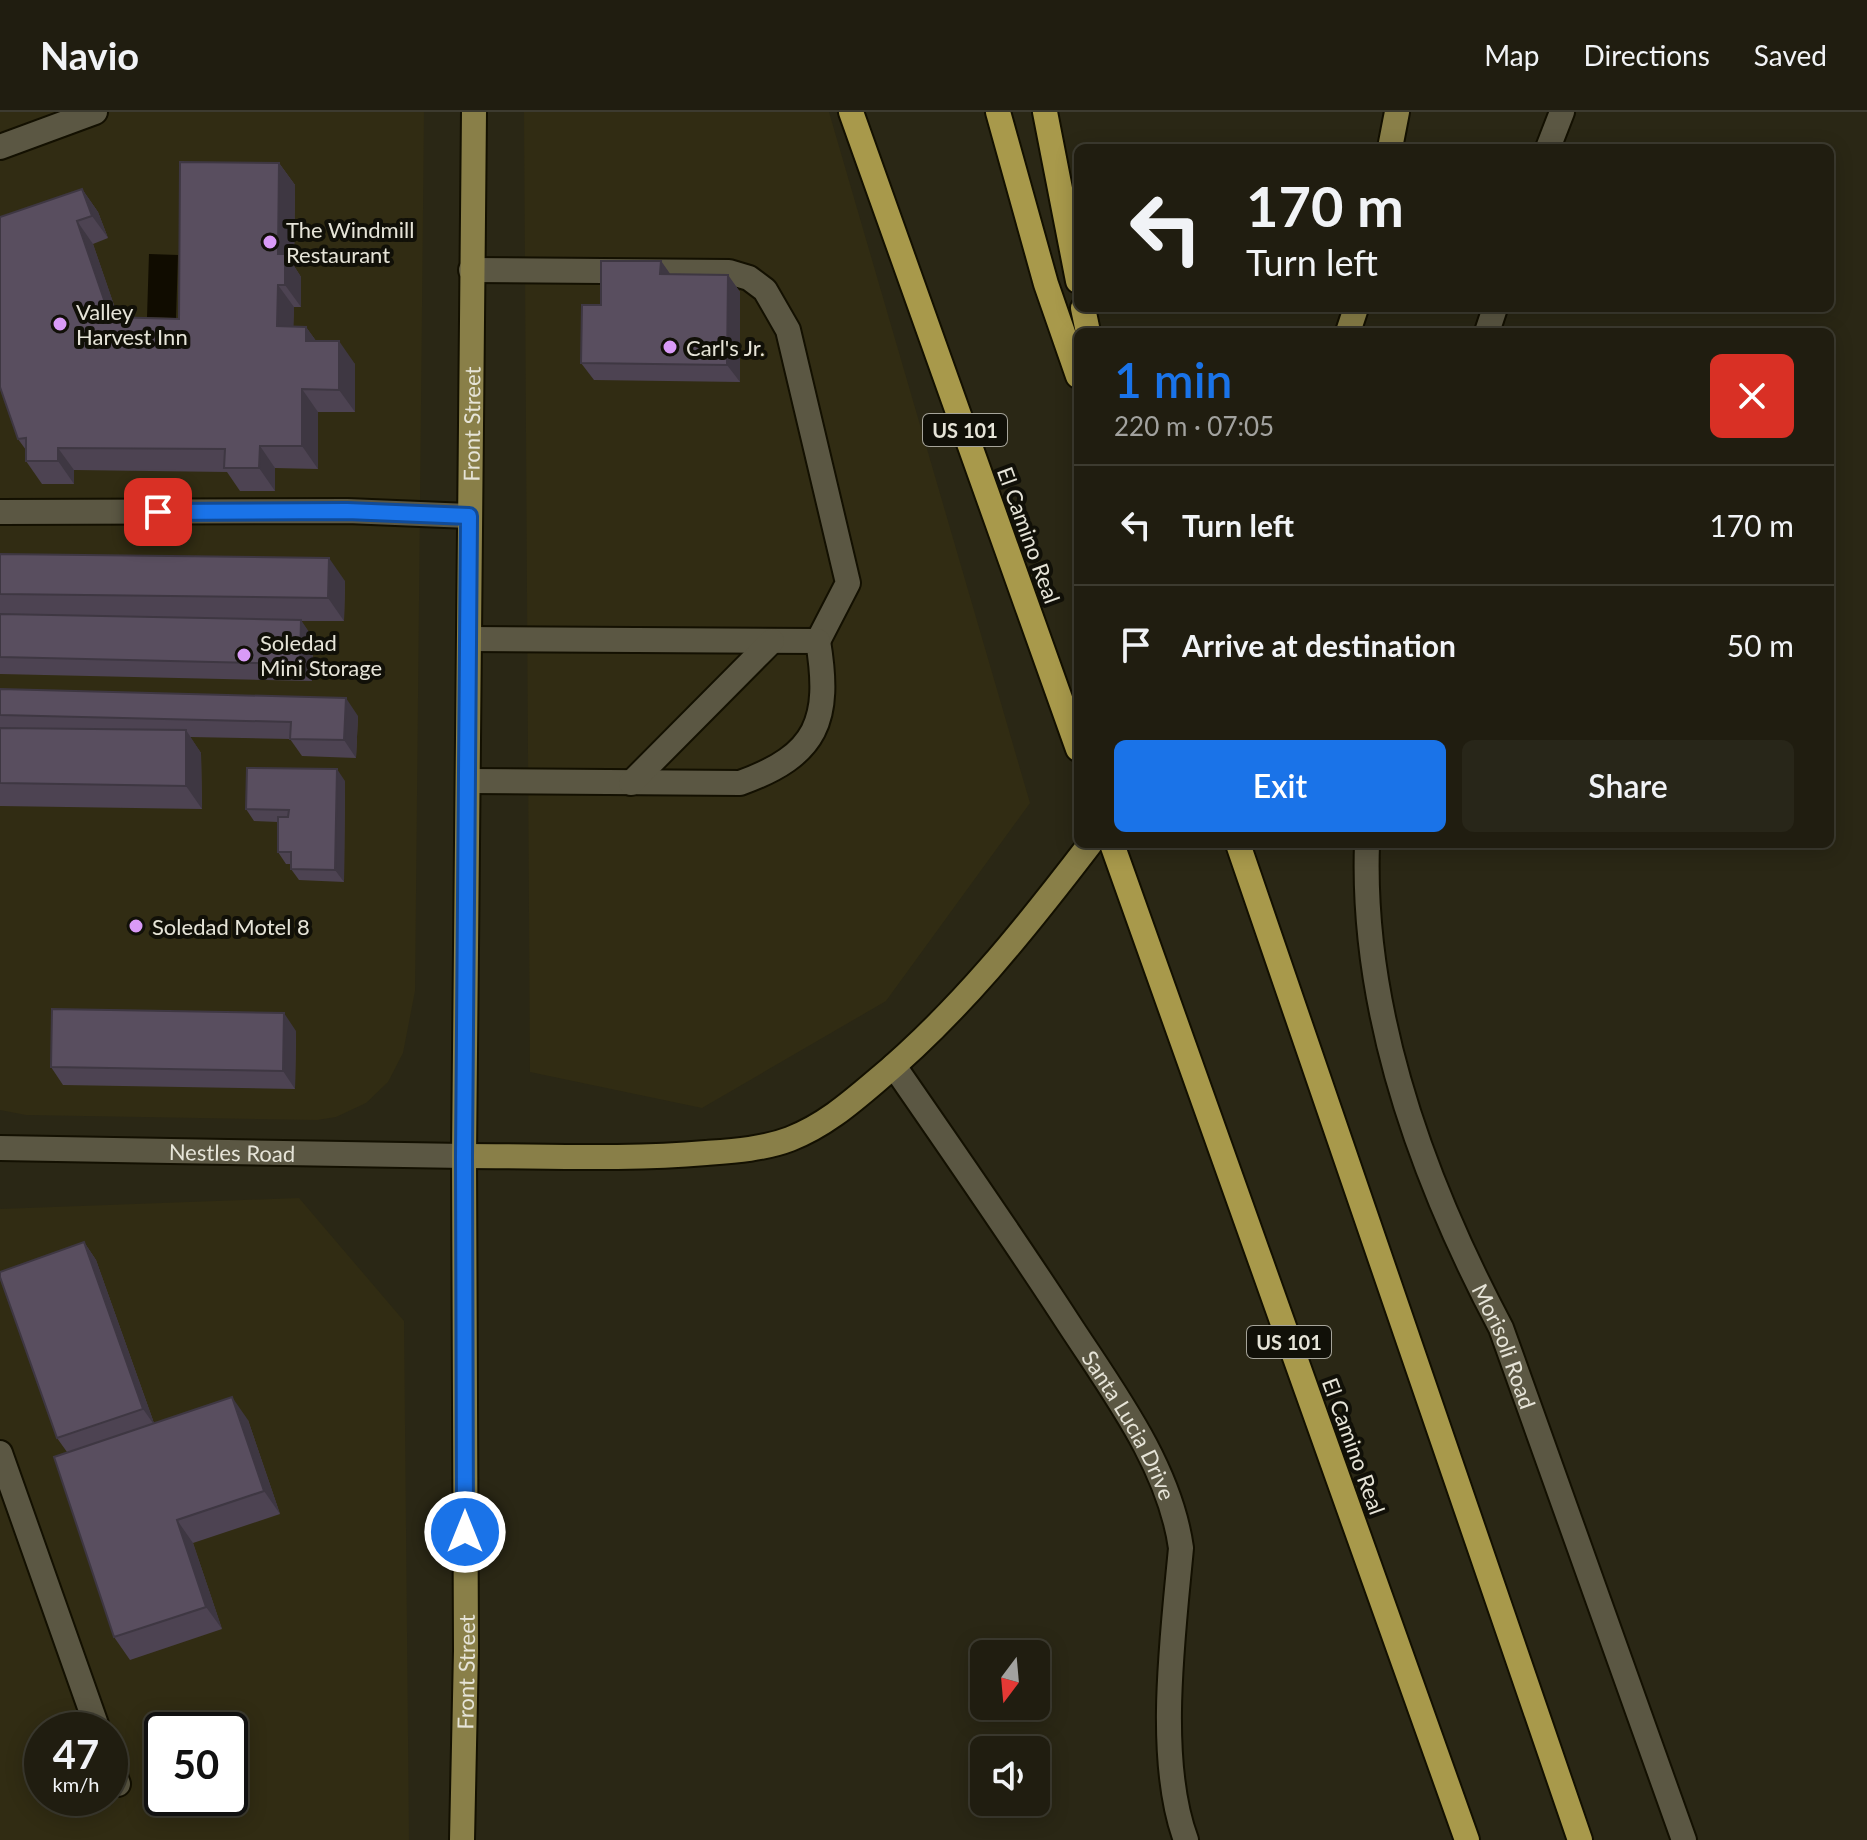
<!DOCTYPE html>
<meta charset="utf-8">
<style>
:root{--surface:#201d10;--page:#282619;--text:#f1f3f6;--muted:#a2a29f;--line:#3d3b30;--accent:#1a73e8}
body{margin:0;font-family:Lato,sans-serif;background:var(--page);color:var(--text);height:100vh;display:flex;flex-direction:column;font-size:30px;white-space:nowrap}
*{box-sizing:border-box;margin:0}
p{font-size:26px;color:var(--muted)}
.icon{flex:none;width:44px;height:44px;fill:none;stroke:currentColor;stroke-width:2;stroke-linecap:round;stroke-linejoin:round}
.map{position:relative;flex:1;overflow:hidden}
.panel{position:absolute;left:1074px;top:216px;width:760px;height:520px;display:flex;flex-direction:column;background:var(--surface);border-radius:12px;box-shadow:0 4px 20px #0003,0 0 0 2px var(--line)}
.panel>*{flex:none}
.guide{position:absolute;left:1074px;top:32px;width:760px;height:168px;border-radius:12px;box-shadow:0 4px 20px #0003,0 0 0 2px var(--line);background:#201d10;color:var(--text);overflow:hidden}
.needle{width:52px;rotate:196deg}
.controls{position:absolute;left:970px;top:1528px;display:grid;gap:16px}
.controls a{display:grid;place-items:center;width:80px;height:80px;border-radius:12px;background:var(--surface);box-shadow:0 4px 20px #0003,0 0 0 2px var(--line);font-size:40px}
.speed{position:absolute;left:24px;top:1600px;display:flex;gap:16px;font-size:40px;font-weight:700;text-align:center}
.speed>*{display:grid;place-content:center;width:104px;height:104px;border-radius:50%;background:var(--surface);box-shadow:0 4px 20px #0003,0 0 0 2px var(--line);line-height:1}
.speed small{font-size:20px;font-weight:400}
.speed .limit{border:4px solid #111;border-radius:12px;background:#fff;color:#111}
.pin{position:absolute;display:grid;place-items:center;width:68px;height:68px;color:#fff;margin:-34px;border-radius:16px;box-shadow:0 4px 12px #0006}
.me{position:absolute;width:88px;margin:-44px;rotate:0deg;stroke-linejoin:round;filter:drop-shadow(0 0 6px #0008)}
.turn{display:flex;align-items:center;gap:28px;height:168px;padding:0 40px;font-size:36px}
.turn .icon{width:104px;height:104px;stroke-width:2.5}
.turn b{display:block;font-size:56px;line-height:68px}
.round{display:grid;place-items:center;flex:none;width:84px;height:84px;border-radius:12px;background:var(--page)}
.overview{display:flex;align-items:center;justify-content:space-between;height:136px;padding:0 40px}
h1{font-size:48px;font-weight:600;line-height:60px;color:var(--accent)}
.action{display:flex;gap:16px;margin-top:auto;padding:16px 40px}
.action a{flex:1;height:92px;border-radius:12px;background:var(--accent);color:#fff;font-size:32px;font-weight:600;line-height:92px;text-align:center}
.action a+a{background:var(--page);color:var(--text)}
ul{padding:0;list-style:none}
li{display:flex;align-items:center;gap:24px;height:120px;padding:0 40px;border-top:2px solid var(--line)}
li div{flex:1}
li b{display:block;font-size:30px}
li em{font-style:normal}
header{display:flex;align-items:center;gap:48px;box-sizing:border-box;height:112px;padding:0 40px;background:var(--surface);border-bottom:2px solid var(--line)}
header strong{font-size:38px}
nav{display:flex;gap:44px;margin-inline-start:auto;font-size:28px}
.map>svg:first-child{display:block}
.built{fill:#312c13;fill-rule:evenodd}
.water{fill:#100c00}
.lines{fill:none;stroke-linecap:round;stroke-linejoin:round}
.minor-casing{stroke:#131001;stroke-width:28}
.major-casing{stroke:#131001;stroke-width:28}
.highway-casing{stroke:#131001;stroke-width:28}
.minor{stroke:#5b5743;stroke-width:24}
.major{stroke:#897f48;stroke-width:24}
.highway{stroke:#a8994b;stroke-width:24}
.wall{fill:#4d4352}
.shaded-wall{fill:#3e3742}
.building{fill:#594e5f;stroke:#3e3742;stroke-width:2}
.route-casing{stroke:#114b97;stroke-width:20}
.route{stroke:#1a73e8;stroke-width:14}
.poi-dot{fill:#d99af7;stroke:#111008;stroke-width:3}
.labels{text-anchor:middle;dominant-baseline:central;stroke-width:8;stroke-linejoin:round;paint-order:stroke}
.shield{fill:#111008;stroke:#a6a49a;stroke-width:2}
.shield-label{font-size:20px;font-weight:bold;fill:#e6e4d8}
.poi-label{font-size:22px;fill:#e6e4d8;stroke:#111008;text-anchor:start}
.street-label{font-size:22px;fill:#e6e4d8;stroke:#111008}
</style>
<header>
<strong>Navio</strong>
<nav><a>Map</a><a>Directions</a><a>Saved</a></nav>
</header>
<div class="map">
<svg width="1867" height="1728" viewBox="0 0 1867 1728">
<rect width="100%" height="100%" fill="#2a2715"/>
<path class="built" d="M0,0H424L415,879L403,941L388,970L366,991L336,1005L317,1008L26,1003L0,998Z
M524,0H829L1030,691L886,889L702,996L530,960Z
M299,1086L404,1209L409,1728H0V1097ZM42,1618H110V1686H42ZM162,1618H230V1686H162Z"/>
<path class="water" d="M149,142L178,143L176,206L147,205Z"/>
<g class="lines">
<g class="minor-casing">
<g id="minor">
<path d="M0,35L95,0"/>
<path d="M1548,36L1562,0"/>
<path d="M471,158L729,160L749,166L765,178L788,218L848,471L818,529"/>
<path d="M1487,220L1495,196"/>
<path d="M0,400L347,399L469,404"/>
<path d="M468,669L740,671C818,643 831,608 818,529L469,527"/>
<path d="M631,671L772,529"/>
<path id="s1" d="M1367,732C1361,901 1423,1069 1501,1216L1684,1728"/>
<path id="s2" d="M894,954C954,1041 1014,1127 1071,1215C1115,1282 1170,1356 1181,1436C1173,1522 1156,1648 1186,1728"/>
<path id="s3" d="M0,1036L464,1044"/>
<path d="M0,1341L98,1618"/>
<path d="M110,1651L118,1672"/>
</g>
</g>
<g class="major-casing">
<g id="major">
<path d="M1390,36L1397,0"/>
<path d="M1348,220L1356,196"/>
<path d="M464,1044C544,1044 626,1048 706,1041C733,1039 764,1037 790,1027C823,1014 848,993 875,970C958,901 1025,817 1090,732"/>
<path id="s4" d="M462,1728L466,1539L464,1044L474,0"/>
</g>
</g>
<g class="highway-casing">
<path id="highway" d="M851,0L1078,637
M998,0L1046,172L1078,264
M1045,0L1078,169
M1083,196L1088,220
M1112,732L1467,1728
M1238,732L1580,1728"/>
</g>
<use href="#minor" class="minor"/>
<use href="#major" class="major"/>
<use href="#highway" class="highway"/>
</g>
<path class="wall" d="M279,51L295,73L294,154L301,165V195H294L293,215H306L316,229L355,252V300H318V357L275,356V379H240L227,360L74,358V372H42L26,349V338L18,327L82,77L98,100L108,126L93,132L118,205L179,207Z
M661,149L670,162L728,163L740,180V270L594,268L581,251Z
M0,442L345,469L344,509H301L313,526L312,569L0,562Z
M0,577L358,604L356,646L302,644L290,627L190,625L201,641L202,697L0,694Z
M345,669L344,770L299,768L291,757V752H286L278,740V710L254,709L246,697Z
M296,919L295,977L63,973L51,955Z
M84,1130L96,1148L154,1311L248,1308L280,1402L193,1431L222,1517L130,1548L114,1525L67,1340L57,1326Z"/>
<path class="shaded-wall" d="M279,51L295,73L294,154L301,165V195L285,173L278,142Z
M82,77L98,100L108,126L92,104Z
M77,109L93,132L126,228L110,205Z
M661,149L673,166L660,162Z
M728,163L740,180V270L727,253Z
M278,173L294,195L293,237L277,214Z
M306,215L322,237L306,229Z
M339,229L355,252V300L339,278Z
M302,277L318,300V357L302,334Z
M260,334L275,356V379L259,356Z
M58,336L74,358V372L58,349Z
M329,446L345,469L344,509L328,486Z
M301,508L313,526L312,569L300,552Z
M346,586L358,604L356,646L344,628Z
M186,618L201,641L202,697L186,674Z
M337,657L345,669L344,770L335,758Z
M284,901L296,919L295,977L283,959Z
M84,1130L96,1148L155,1314L143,1297Z
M232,1285L248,1308L280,1402L264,1379Z
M177,1408L193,1431L222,1517L206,1495Z"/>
<path class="building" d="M180,50L279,51L278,142H285V173H278L277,214L306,215V229H339V278L302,277V334H260L259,356H224L225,337L58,336V349H26V326L18,327L0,275V105L82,77L92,104L77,109L110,205L179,207Z
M601,149H661L660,162L728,163L727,253L581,251L582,193H601Z
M0,442L329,446L328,486L0,482Z
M0,502L301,508L300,552L0,545Z
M0,577L346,586L344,628L290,627L291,610L0,603Z
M0,616L186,618V674L0,671Z
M247,656L337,657L335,758L291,757V740H278V705H288L289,698L246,697Z
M52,897L284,901L283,959L51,955Z
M84,1130L143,1297L57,1326L0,1165V1160Z
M232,1285L264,1379L177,1408L206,1495L114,1525L54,1345Z"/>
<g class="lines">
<g class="route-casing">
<path id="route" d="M158,400L347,399L469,404L464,1044L465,1420"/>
</g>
<use href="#route" class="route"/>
</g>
<g class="poi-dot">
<circle cx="270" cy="130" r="8"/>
<circle cx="60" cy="212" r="8"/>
<circle cx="670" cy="235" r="8"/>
<circle cx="244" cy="543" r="8"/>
<circle cx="136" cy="814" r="8"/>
</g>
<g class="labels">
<g class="shield">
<rect x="923" y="302" width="84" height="32" rx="6"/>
<rect x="1247" y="1214" width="84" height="32" rx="6"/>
</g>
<g class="shield-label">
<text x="965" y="318">US 101</text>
<text x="1289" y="1230">US 101</text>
</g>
<g class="poi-label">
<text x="286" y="117">The Windmill<tspan x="286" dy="25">Restaurant</tspan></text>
<text x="76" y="199">Valley<tspan x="76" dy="25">Harvest Inn</tspan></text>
<text x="686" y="235">Carl's Jr.</text>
<text x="260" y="530">Soledad<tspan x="260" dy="25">Mini Storage</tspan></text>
<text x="152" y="814">Soledad Motel 8</text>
</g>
<g class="street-label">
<text stroke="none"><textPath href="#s4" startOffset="1416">Front Street</textPath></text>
<text transform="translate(1029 423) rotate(70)">El Camino Real</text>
<text stroke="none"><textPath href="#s3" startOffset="232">Nestles Road</textPath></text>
<text stroke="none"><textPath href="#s1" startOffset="526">Morisoli Road</textPath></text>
<text stroke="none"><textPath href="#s2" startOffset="430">Santa Lucia Drive</textPath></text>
<text transform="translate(1354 1334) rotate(70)">El Camino Real</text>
<text stroke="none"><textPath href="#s4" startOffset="168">Front Street</textPath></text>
</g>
</g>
</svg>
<div class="controls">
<a><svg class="needle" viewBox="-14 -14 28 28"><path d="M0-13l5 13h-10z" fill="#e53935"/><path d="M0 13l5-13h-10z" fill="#a2a29f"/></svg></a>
<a><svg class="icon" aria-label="sound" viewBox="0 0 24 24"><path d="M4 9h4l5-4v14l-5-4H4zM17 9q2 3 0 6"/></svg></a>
</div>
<div class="speed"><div>47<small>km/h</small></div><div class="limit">50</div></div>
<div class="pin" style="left:158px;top:400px;background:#d93025"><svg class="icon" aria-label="arrive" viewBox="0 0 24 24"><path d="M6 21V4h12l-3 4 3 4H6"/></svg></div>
<svg class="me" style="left:465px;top:1420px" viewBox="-20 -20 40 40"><circle r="17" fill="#1a73e8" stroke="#fff" stroke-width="3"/><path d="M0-11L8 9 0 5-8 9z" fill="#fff"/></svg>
<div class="guide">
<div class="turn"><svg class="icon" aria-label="left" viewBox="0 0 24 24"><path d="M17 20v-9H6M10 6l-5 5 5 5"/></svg><div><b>170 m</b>Turn left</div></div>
</div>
<section class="panel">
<div class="overview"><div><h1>1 min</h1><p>220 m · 07:05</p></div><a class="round" style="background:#d93025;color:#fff"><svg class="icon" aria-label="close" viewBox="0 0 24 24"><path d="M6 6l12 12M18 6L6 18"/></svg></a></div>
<ul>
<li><svg class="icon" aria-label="left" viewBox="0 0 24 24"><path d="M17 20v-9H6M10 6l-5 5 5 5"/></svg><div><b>Turn left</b></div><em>170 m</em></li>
<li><svg class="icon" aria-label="arrive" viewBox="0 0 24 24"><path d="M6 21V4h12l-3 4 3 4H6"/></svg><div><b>Arrive at destination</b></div><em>50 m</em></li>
</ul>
<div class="action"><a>Exit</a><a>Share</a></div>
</section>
</div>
